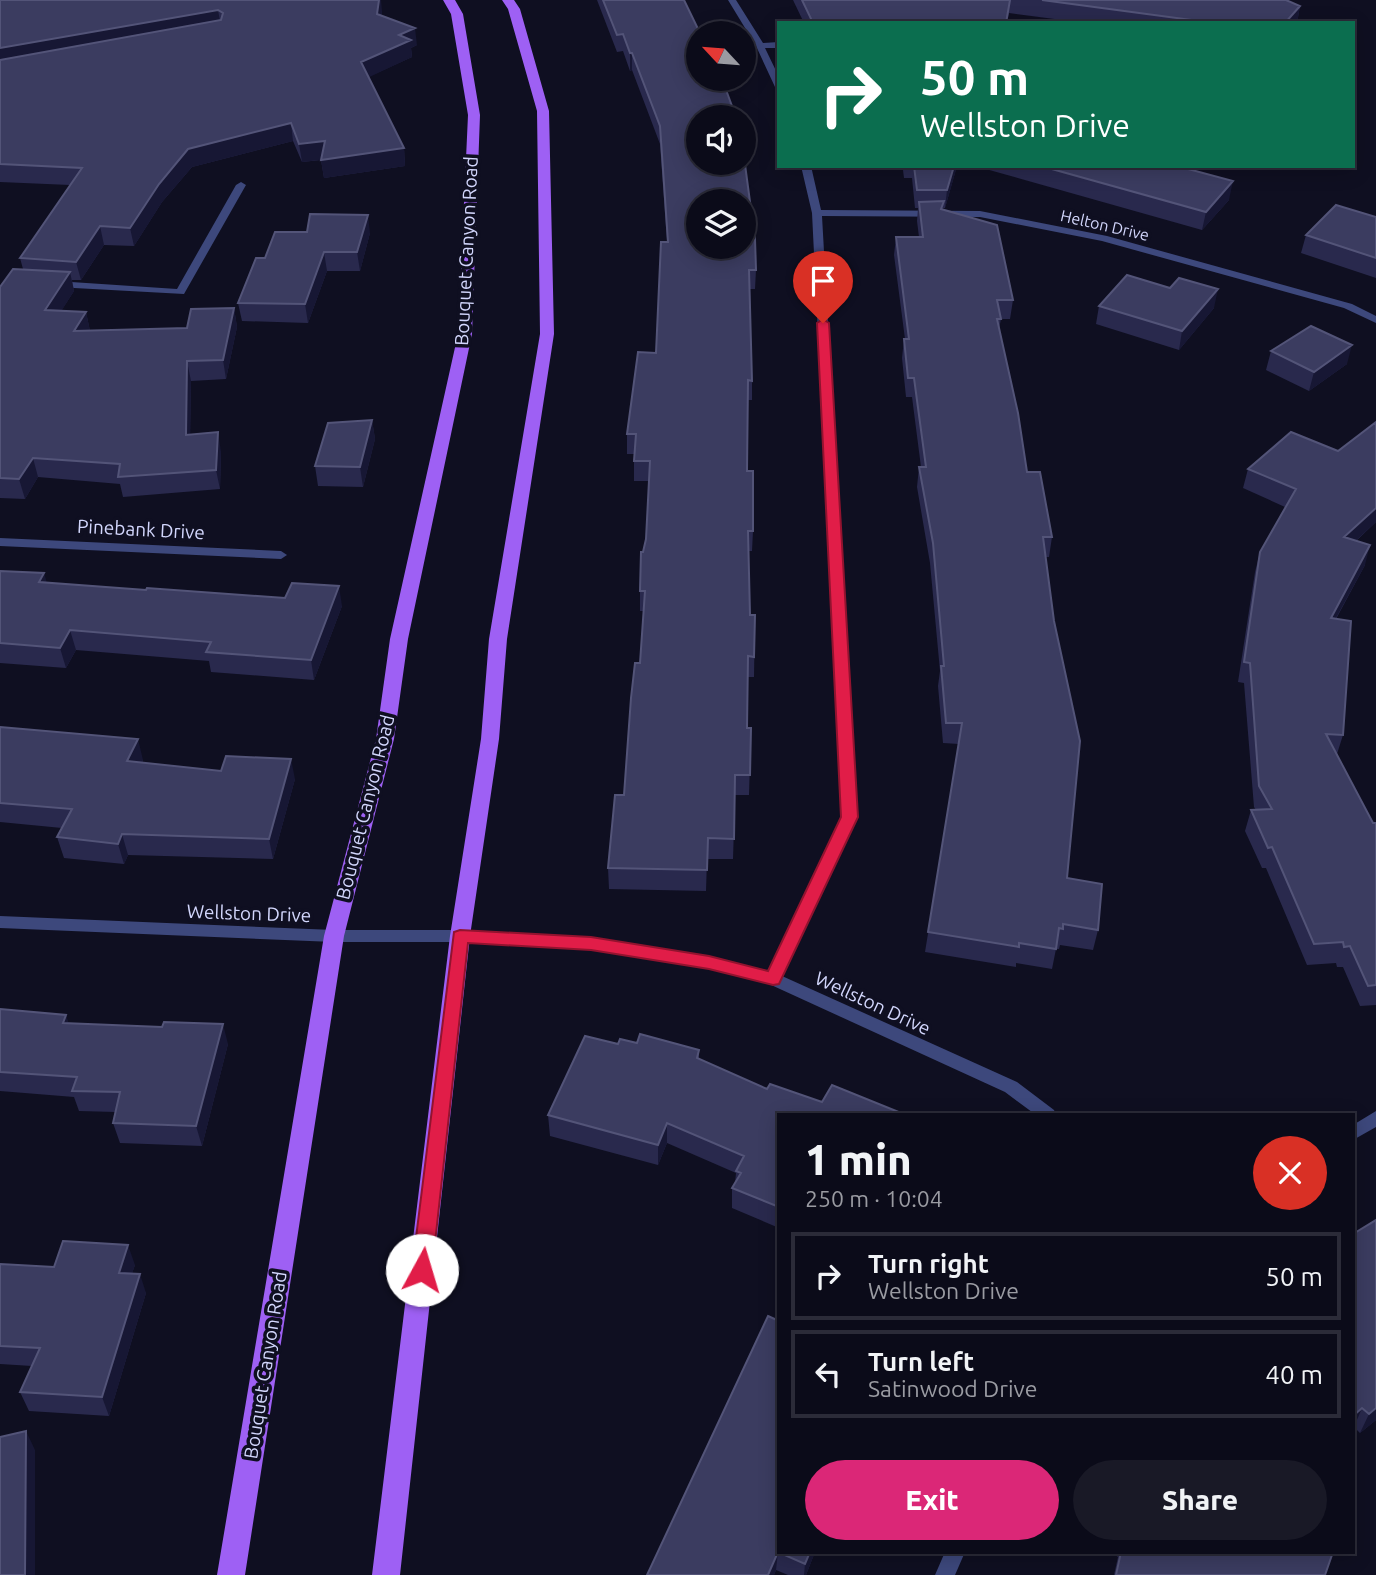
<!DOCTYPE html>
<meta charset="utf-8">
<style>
:root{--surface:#0b0b19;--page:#191926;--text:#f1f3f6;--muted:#9a9ba2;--line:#2b2b38;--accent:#db2777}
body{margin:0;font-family:Ubuntu,sans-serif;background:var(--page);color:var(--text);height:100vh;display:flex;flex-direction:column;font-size:26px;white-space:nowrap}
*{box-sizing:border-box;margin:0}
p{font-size:23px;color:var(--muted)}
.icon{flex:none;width:38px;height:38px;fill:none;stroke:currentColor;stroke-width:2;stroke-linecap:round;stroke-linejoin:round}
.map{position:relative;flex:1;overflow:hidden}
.panel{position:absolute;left:777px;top:1113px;width:578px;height:441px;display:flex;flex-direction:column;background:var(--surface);border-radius:0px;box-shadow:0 4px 18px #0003,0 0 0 2px var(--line)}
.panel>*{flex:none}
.top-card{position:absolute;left:777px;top:21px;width:578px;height:147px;border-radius:0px;box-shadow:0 4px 18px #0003,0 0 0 2px var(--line);background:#0b6e4f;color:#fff;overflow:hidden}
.needle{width:46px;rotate:296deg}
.buttons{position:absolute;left:686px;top:21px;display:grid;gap:14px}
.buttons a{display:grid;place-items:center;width:70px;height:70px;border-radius:50%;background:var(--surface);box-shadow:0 4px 18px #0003,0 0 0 2px var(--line);font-size:35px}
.pin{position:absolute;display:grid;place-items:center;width:60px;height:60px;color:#fff;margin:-72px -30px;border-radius:50% 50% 50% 0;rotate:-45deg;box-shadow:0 0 7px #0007}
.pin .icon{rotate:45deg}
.me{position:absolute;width:77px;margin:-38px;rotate:6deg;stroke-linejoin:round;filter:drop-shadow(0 0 5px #0008)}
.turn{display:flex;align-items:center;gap:24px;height:147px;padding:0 28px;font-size:32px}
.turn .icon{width:91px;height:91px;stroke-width:2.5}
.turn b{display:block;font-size:49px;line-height:60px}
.round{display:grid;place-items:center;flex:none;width:74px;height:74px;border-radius:37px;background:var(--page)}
.headline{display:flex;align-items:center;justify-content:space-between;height:119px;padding:0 28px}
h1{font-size:42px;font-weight:800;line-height:52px}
.button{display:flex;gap:14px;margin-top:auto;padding:14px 28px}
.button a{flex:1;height:80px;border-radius:42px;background:var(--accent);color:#fff;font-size:28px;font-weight:800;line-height:80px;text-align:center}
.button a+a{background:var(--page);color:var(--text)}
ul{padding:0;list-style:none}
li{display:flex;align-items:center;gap:21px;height:88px;margin:0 14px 10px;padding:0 14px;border:4px solid var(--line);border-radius:0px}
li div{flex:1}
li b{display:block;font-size:26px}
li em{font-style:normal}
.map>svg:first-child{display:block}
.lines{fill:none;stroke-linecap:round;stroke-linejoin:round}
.minor{fill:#3d487c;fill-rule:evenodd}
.primary{fill:#9e60f4;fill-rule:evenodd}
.wall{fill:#29294d}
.shaded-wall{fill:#171734}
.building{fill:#3b3c60;stroke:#535478;stroke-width:2;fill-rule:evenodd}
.route{fill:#e11d48;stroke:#92132f;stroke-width:2}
.labels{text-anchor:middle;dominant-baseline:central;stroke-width:7;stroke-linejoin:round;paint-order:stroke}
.far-street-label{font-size:16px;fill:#d2d6fc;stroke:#0f0f21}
.street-label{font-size:19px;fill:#d2d6fc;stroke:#0f0f21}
</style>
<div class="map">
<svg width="1376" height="1575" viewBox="0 0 1376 1575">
<rect width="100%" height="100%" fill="#0f0f21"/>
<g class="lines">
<path class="minor" d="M728,0H736L763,43L779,42V48H765L779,77V90L775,87L756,46Z
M801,166H811L821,210L980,211L1107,236L1352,304L1376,316V323L1344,308L1102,241L980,217L822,216L856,817L782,976L1017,1082L1054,1110L1056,1115H1036L1005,1092L769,984L709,969L591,949L460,942H334L0,928V916L334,930H460L591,937L709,957L769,972L842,817L812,213Z
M241,182L246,185L184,294L56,287L51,284L56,281L177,289L236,185Z
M0,538L281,551L287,555L281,559L0,546Z
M1376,1111V1127L1353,1140V1125Z
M945,1552H965L955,1575H935Z"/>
<path class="primary" d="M443,0H455L463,14L480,115L472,334L408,639L394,739L344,936L245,1575H217L324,936L376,739L390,639L458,334L468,115L451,14Z
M502,0H514L520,9L549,111L554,334L507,639L499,739L470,936L400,1575H372L450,936L481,739L489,639L540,334L537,111L508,9Z"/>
</g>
<path class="wall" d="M0,0L382,11L381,15L417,45L411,48L412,57L368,77L404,148L405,166L324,178L321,160L302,162L293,141L192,167L162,202L134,246L104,245L81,280H72L74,291L61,311L86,312L90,331L187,328L234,308L237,327L226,379L191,381L190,434L221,452L220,489L123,497L120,484L38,477L25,499L0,498V287L23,269L20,258L70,185L0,182Z
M597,0H684L756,270L755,289H750L752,381V400H748L747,471L753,531L752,551H748L750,615H755L754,677H747V728H751L749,795H735L733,859H707L706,891L609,889L608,868L624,795L640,663L644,611H640V591L643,552L646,539L649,481H634V454H627V434L656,353L667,242L660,144L632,70L630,71L623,51L617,52Z
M793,0H1286L1300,6L1297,23H1085L1009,13L1007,23H804Z
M877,166H957L945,208H943V209L1013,300L1010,319H1001L999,329L1027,472L1052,537L1049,557H1045L1067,878L1098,930L1093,950L1060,945L1059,949H1056L1052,969L1016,963V967L925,952L959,744L943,743L938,686L940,671L930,563L917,487L919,467H921L912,397H906L902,358L904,339H905L894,255L896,237H919L917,221L918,208H915L912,178H904L903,170L877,169Z
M975,166H1177L1229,200L1202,230Z
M1376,217V278L1301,253L1306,235Z
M370,233L360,271H327L308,323L242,321L238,303L265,258Z
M1170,288L1214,308L1179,350L1096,324L1099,306Z
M1271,351L1347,364L1309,391L1266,370Z
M372,420L375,439L363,487L318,486L315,466Z
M1376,422V522L1356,541L1365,565L1336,619L1343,735L1337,754L1373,823H1376V1005L1360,1006L1343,967H1337L1336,963L1307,965L1266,868H1262L1245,831L1251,810H1256L1254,807L1244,683L1238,682L1255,572L1260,552L1285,507L1243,488L1248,469L1338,451Z
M0,571L47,583L342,606L314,680L211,672L209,661L76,650L66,668L0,663Z
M0,727L143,760L142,763L295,779L273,859L128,855L124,864L64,858L57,837L62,828L0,822Z
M0,1009L66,1015L68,1024L162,1027L228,1044L202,1146L120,1143L113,1123L116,1112L79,1111L74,1097L0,1091Z
M637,1043L699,1050V1059L767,1089L822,1102L900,1112L779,1115V1228L732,1208V1188L735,1183L736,1173L667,1143L658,1165L550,1136L548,1115L618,1044Z
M1353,1234L1376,1420L1360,1433L1354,1427L1353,1428Z
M0,1264L54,1267L135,1265L132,1273L146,1293L109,1416L29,1411L20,1392L32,1366L0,1364Z
M779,1552H815L806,1575H788L776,1570L774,1575H647Z
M1111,1552H1333L1325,1575H1114L1118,1557Z"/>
<path class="shaded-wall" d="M379,0H381L382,11L379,31L377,14Z
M1300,6L1297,23H1285Z
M218,10L221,27L0,66V48Z
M415,28L417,45L411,48L412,57L363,80L361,62L399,35Z
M630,53H632V70L630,71Z
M291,123L293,141L192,167L162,202L134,246L130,228L159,184L188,149Z
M325,141L327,159L302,162L299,144Z
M404,148L405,166L324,178L321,160Z
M954,166H957L945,208L947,190Z
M1233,181L1229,200L1202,230L1206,212Z
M368,215L370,233L360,271L357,252Z
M100,226L104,245L81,280L76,262Z
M324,252L327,271L308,323L305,304Z
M70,272L74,291L50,329L45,310Z
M1218,289L1214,308L1179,350L1182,331Z
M234,308L237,327L226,379L223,360Z
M86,312L90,331H74Z
M1352,345L1347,364L1309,391L1314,372Z
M187,361L191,381L190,454L186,435Z
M372,420L375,439L363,487L360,467Z
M218,432L221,452L220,489L216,470Z
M33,458L38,477L25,499L19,479Z
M1376,508V522L1338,557L1344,537Z
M1370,545L1365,565L1325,638L1331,618Z
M44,573L50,593L39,582Z
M339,586L342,606L314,680L311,660Z
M70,630L76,650L66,668L60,648Z
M138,739L143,760L133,782L127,761Z
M291,759L295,779L273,859L269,839Z
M122,834L128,855L124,864L118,844Z
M66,1015L73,1036L63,1023Z
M223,1024L228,1044L202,1146L196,1126Z
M667,1123V1143L658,1165V1145Z
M128,1245L135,1265L126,1292L119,1273Z
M140,1274L146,1293L109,1416L102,1397Z
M1362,1408L1354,1427L1353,1428V1416Z
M1376,1408V1420L1360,1433L1369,1414Z
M26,1431L35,1450V1575H25Z
M778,1552L776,1570L774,1575H768Z
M810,1552H815L806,1575H804L805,1564Z"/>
<path class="building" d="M0,0H379L377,14L415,28L399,35L411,40L361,62L404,148L321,160L325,141L299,144L291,123L188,149L159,184L130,228L100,226L76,262L20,258L82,168L0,164V60L221,20L223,13L218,10L0,48Z
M603,0H684L700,33H698V79H722L736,117H698V163H744V157L755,239L756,270H749L752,381L748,380L747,471H753V531H748L750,615H755L754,657L748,656L747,728H751L750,775H735L734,839L708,838L707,870L608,868L615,795H624L631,698L635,663H640L645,591H640L641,552H643L646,539L650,461H634L636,434H627L638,352L656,353L661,242H668L660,126L632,53H630L623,34L617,35ZM698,201H744V247H698Z
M802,0H1010L1006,23H813Z
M1042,0H1286L1300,6L1285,23H1214Z
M914,166H954L947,190H917Z
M1041,166H1177L1233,181L1206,212Z
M944,201L941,209L997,225L1013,300H997L1001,319H997L1018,413L1027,472H1040L1052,537H1043L1054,621L1080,741L1067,878L1102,884L1098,930L1063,924V929L1059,928L1056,949L1019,943V947L928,932L962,723H946L941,666H944L933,543L919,467H926L914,378H908L904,339H909L896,237H923L919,202Z
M1336,205L1376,217V258L1306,235Z
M310,214L368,215L357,252H324L305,304L238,303L256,258H265L275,232H307Z
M13,269L70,272L45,310L86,312L74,331L187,328L191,309L234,308L223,360L187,361L186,435L218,432L216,470L118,477L120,464L33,458L19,479L0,478V287Z
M1127,275L1170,288L1179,278L1218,289L1182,331L1099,306Z
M1311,326L1352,345L1314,372L1271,351Z
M372,420L360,467L315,466L328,423Z
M1376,422V508L1344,537L1370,545L1331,618L1351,621L1343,735L1326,734L1373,823H1376V985L1368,986L1350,946L1344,947L1343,942L1314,944L1272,847L1268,848L1251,810L1272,809L1259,786L1250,663L1244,662L1260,552L1296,489L1248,469L1291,432L1338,451Z
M0,571L44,573L39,582L146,590L147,588L285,598L292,583L339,586L311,660L206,652L211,642L70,630L60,648L0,643Z
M0,727L138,739L127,761L221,771L226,756L291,759L269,839L122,834L118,844L57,837L72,809L0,803Z
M0,1009L66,1015L63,1023L162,1027L164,1022L223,1024L196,1126L113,1123L120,1092L72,1091L77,1077L0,1072Z
M640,1034L699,1050L697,1058L767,1089L770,1084L822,1102L832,1085L906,1115H779V1207L732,1188L741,1173L736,1171L744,1156L667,1123L658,1145L548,1115L585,1036L618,1044L620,1039L637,1043Z
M1376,1220V1408L1369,1414L1362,1408L1353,1416V1234Z
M63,1241L128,1245L119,1273L140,1274L102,1397L20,1392L40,1348L0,1346V1264L54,1267Z
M768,1316L779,1321V1552H810L805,1564L778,1552L768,1575H647Z
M26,1431L25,1575H0V1437Z
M1121,1552H1333L1325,1575H1116Z"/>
<path class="route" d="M823,319L829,323L858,817L779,984L773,985L709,969L591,950L468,943L432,1270L429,1276L422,1278L415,1276L412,1270L454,932L460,930L591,937L709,956L768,971L841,817L817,323Z"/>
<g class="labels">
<g class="far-street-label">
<text transform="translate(1105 225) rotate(13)">Helton Drive</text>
</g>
<g class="street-label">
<text transform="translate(466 251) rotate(-87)">Bouquet Canyon Road</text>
<text transform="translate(141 529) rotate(3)">Pinebank Drive</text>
<text transform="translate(365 807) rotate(-76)">Bouquet Canyon Road</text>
<text transform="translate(249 913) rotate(2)">Wellston Drive</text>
<text transform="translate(873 1003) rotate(25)">Wellston Drive</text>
<text transform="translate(265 1365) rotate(-81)">Bouquet Canyon Road</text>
</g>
</g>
</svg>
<div class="buttons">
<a><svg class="needle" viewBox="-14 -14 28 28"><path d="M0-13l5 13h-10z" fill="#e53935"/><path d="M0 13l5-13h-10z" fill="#9a9ba2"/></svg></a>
<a><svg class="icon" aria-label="sound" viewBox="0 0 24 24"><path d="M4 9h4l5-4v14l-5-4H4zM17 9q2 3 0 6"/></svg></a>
<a><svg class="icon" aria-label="layers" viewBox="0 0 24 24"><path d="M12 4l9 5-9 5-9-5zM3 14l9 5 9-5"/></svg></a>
</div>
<div class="pin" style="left:823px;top:323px;background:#d93025"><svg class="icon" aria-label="arrive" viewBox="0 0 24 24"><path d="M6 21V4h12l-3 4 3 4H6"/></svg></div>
<svg class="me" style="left:422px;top:1270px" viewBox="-20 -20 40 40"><circle r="19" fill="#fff"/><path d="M0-13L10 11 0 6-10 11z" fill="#e11d48"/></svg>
<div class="top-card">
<div class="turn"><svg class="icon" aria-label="right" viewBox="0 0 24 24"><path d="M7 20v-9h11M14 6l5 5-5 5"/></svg><div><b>50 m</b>Wellston Drive</div></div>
</div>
<section class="panel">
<div class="headline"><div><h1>1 min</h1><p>250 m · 10:04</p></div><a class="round" style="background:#d93025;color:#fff"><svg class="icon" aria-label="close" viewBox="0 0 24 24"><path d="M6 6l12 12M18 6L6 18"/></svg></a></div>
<ul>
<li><svg class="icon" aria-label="right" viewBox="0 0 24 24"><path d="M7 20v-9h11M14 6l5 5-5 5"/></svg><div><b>Turn right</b><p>Wellston Drive</p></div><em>50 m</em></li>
<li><svg class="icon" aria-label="left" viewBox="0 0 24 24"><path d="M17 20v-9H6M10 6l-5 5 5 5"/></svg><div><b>Turn left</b><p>Satinwood Drive</p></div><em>40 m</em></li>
</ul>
<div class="button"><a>Exit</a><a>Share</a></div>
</section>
</div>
